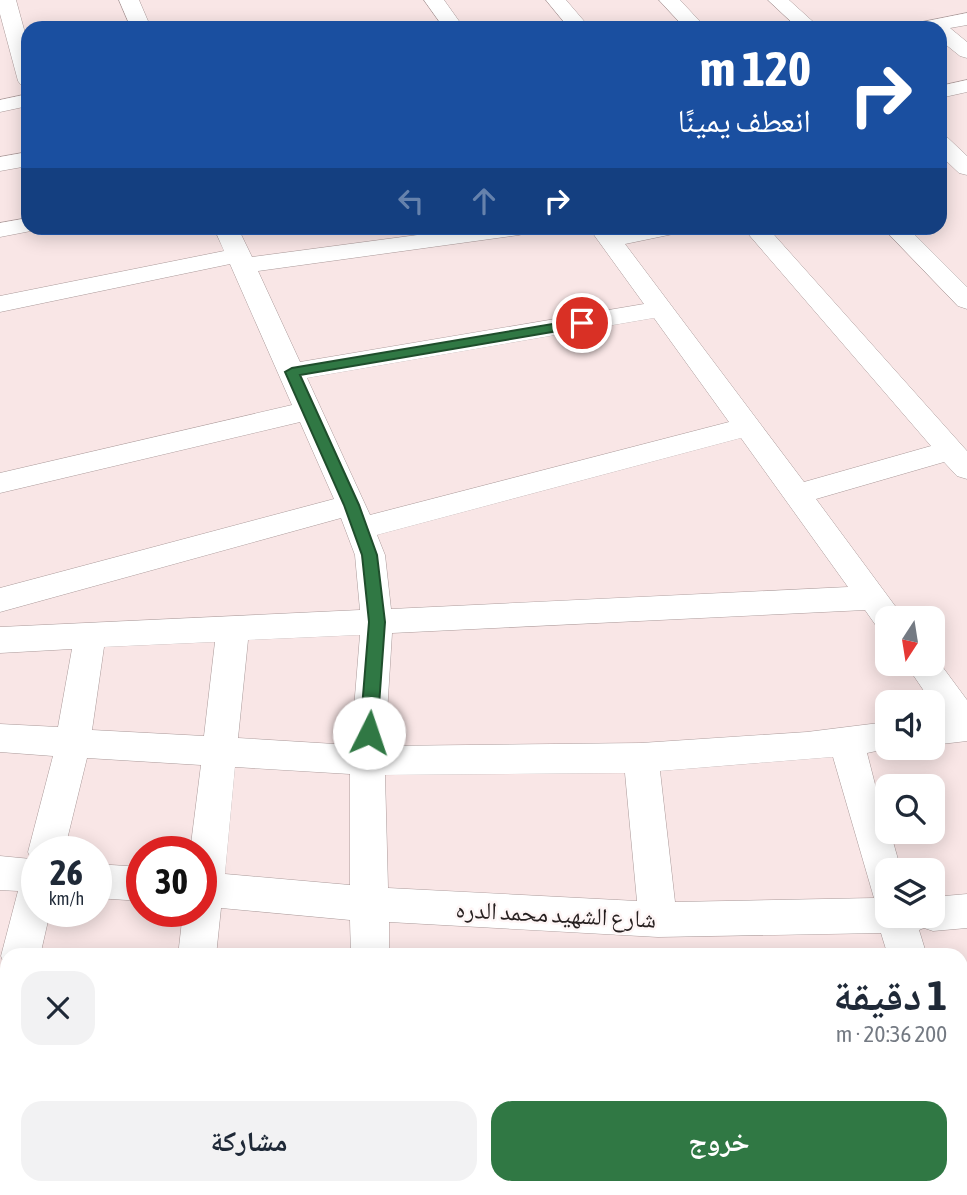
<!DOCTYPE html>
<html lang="ar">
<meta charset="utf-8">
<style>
:root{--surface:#fff;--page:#f2f2f3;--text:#1f2937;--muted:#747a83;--accent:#307844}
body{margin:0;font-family:"Asap Condensed","Noto Naskh Arabic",sans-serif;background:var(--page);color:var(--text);direction:rtl;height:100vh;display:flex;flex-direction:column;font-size:26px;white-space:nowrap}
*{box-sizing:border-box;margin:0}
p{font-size:23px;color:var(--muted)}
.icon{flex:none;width:38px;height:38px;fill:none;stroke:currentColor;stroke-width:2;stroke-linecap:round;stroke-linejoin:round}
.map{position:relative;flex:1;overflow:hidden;direction:ltr}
.drawer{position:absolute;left:0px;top:948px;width:968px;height:247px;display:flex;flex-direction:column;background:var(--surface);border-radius:21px 21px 0 0;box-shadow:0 4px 18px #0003;direction:rtl}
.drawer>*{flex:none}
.top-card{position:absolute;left:21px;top:21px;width:926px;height:214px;border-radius:21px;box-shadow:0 4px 18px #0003;direction:rtl;background:#1a4fa0;color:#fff;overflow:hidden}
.needle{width:46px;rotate:192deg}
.controls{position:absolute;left:875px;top:606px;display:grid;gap:14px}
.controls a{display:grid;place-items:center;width:70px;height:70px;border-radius:14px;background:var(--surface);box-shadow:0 4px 18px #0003;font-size:35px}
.speed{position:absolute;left:21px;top:836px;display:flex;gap:14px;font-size:35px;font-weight:700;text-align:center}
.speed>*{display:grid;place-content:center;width:91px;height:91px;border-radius:50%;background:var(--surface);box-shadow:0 4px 18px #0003;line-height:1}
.speed small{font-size:18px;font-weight:400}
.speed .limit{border:10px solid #d22;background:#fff;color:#111}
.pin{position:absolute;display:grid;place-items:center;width:60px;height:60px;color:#fff;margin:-30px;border:4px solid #fff;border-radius:50%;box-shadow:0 2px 7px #0007}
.me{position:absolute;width:77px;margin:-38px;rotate:4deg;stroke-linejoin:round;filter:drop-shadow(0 0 5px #0008)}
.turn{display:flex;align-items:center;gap:24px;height:147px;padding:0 21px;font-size:32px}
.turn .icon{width:91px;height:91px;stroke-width:2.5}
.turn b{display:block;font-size:49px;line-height:60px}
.lanes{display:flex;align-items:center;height:66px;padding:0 21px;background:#0003;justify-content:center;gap:35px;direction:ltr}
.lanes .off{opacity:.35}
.round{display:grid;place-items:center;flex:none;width:74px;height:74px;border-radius:21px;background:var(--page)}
.headline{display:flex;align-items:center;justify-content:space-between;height:119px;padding:0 21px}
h1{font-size:42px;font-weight:700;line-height:52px}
.action{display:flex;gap:14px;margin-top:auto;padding:14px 21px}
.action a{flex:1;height:80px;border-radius:21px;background:var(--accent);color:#fff;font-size:28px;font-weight:700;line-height:80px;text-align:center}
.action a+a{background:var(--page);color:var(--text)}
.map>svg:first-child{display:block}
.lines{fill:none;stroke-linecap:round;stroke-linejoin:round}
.minor-casing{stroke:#ab9a9a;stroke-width:1}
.minor{fill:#fff;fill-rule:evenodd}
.route{fill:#307844;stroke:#1f4e2c;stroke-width:2}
.labels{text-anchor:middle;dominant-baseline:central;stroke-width:5;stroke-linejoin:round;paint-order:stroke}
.near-street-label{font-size:24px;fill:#261f1f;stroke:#fef6f6}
</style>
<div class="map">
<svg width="967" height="1195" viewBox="0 0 967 1195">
<rect width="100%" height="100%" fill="#f9e6e6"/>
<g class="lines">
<g class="minor-casing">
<path id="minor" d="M0,0H16L28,44V87L21,85L18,81L0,14Z
M119,0H139L151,28H131Z
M424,0H444L464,28H444Z
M546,0H566L590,28H569Z
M659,0H680L706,28H685Z
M768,0H789L820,28H798Z
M967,13V25L950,28L967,42V58L960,56L940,40V28H909L912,24Z
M967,80V92L940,98V86Z
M28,94V106L0,112V100Z
M940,136L948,138L967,156V175L959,173L940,155Z
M28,152V166L0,171V157Z
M28,218V228H38L36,230L0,237V223Z
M214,228H238L252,257L470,228H531L527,233L519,235L258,271L300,362L644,304L589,228H613L616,232L636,228H682L678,233L625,244L804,482L931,446L743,228H768L967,451V479L957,476L944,462L816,499L904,618H887V630L877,627L865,610L392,633L385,746L641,743L807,732L887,722V747H895L867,753L887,831H890L901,870H887V915H933V897L967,894V928L933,931L924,928L919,930L927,956H888L881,933L658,937L389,922V956H351L350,920L221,908L216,956H178L183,912H201V852H190L201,765L87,758L64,852H37V912H50L40,956H7L6,969L1,956L18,891L0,890V856L31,859L28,852L53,756L0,752V724L58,727L72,649L0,653V627L360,610L355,555L341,518L0,612V588L334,499L300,422L0,493V473L292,405L230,264L0,312V296L224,251ZM654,318L729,422L370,515L307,378ZM741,438L848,587L391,609L385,555L377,535ZM360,635L351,745L238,738L248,640ZM215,642L204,736L92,730L104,647ZM833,757L874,898L675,902L660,771ZM235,767L350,774V885L225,874ZM625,773L637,901L388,888L385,775Z
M883,228H908L967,287V309L958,306Z
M933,654L967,700V741L933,745V717L941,716L905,663H933Z
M96,864L142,867V901L96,898Z
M7,987V1116L0,1119V990Z
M961,1100L967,1102V1160L961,1158Z
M114,1188H158L157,1195H113Z
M352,1188H396V1195H352Z
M570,1188H614V1195H570Z
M763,1188H807L808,1195H764Z"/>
</g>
<use href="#minor" class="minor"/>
</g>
<path class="route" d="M582,319L589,323L587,326L300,375L359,505L377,555L385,622L377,733L375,738H363L360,733L369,622L362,555L344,505L285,372L292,368Z"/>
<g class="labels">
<g class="near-street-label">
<text transform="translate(556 914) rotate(3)">شارع الشهيد محمد الدره</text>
</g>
</g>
</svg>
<div class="controls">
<a><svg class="needle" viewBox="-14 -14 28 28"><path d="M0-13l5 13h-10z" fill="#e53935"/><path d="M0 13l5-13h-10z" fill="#747a83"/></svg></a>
<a><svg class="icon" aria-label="sound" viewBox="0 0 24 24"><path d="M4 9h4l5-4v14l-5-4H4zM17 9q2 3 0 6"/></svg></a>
<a><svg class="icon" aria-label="search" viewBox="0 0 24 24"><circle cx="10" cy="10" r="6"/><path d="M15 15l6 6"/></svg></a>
<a><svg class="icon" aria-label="layers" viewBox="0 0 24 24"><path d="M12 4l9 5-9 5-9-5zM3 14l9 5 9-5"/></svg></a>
</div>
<div class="speed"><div>26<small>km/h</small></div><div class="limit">30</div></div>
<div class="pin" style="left:582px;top:323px;background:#d93025"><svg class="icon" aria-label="arrive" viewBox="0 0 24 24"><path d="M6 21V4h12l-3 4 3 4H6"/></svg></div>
<svg class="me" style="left:369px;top:733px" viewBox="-20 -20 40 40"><circle r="19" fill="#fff"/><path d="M0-13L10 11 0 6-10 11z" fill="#307844"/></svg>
<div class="top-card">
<div class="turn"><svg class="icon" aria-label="right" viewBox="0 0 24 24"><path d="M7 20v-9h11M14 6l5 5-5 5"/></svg><div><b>120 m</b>انعطف يمينًا</div></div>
<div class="lanes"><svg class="icon off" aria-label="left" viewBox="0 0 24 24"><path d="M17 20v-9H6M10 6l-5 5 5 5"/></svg><svg class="icon off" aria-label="ahead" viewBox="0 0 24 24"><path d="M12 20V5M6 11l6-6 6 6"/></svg><svg class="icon" aria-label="right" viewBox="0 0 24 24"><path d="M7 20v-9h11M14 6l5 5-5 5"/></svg></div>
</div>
<section class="drawer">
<div class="headline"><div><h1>1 دقيقة</h1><p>200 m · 20:36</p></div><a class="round"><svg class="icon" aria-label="close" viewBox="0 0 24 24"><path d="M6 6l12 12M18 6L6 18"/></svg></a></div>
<div class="action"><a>خروج</a><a>مشاركة</a></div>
</section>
</div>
